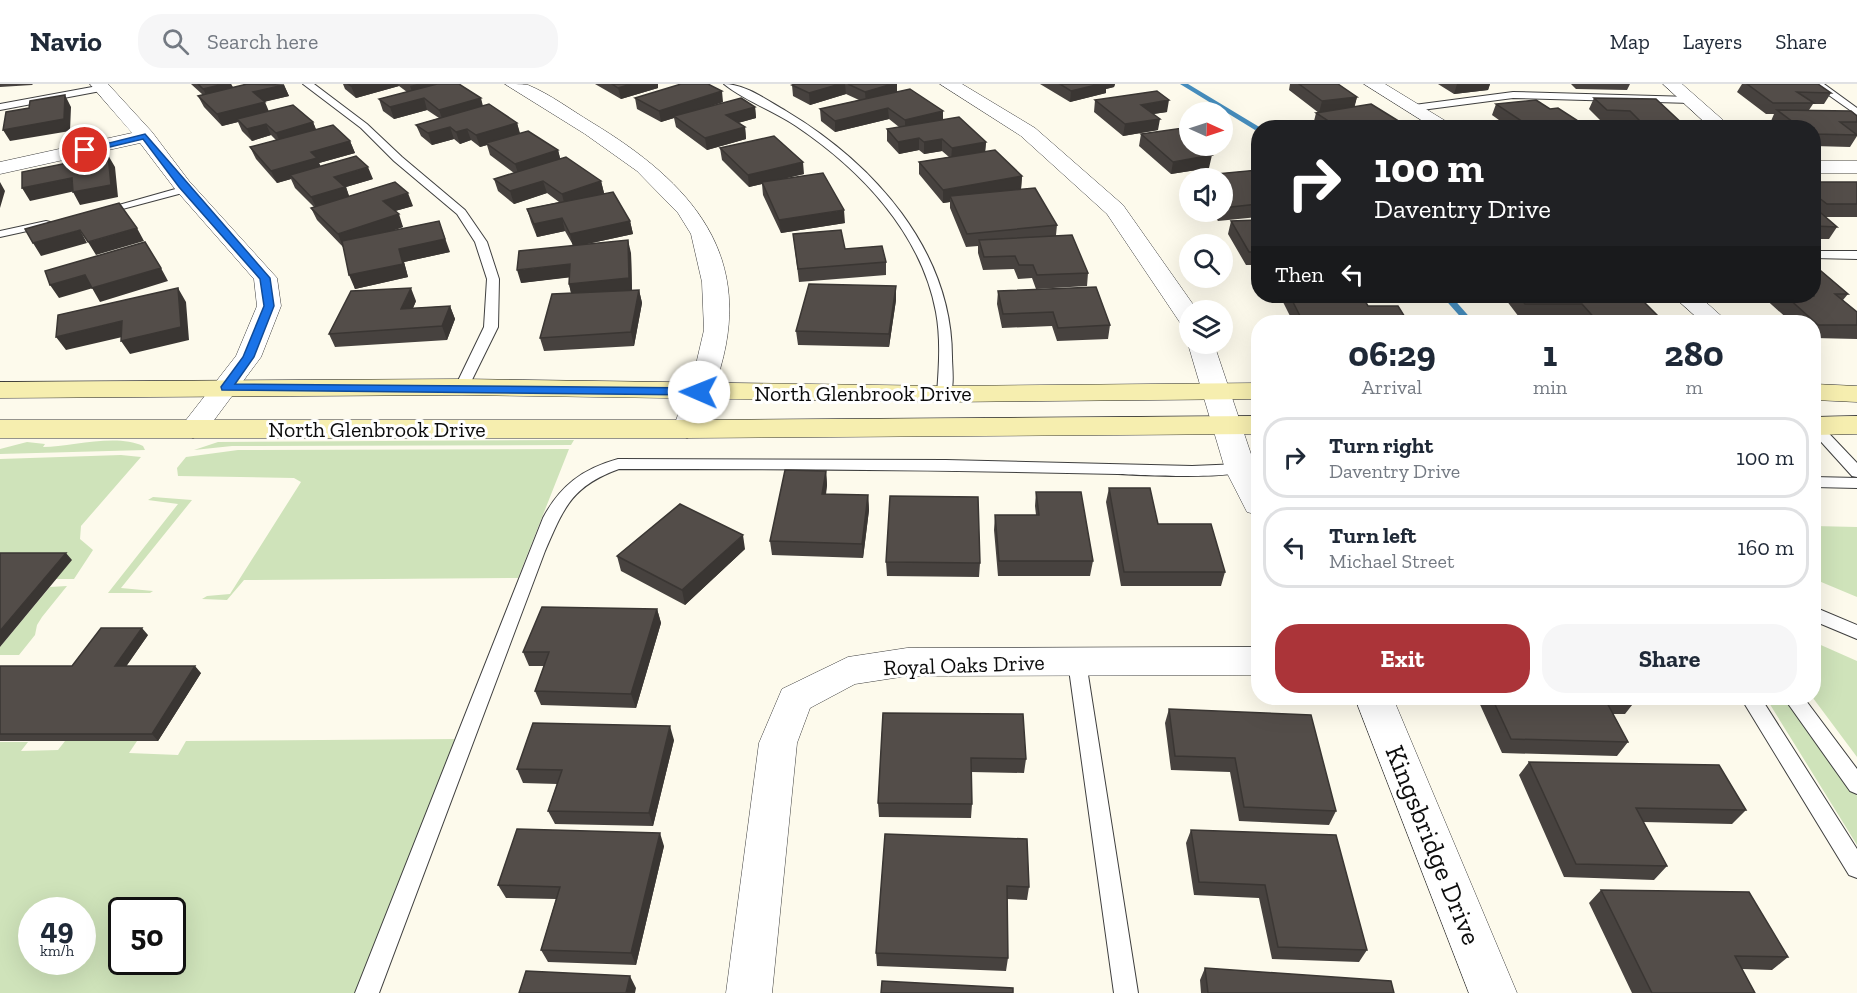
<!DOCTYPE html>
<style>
:root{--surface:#fff;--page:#f6f6f7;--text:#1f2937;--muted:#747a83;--line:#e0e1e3;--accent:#ab3439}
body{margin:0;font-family:"Zilla Slab",serif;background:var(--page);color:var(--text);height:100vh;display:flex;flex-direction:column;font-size:22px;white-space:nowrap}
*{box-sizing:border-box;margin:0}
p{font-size:20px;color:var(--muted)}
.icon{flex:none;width:33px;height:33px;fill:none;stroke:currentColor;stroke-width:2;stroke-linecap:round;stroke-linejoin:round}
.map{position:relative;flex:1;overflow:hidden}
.sheet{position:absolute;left:1251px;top:231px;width:570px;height:390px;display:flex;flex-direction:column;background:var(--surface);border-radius:24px;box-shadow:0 6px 24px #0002}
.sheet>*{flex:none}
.top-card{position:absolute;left:1251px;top:36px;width:570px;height:183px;border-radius:24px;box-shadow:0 6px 24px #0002;background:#202124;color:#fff;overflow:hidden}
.needle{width:39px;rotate:93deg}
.fabs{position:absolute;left:1179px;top:18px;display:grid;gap:12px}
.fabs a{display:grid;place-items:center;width:54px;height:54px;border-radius:50%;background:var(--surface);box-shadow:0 6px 24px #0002;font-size:30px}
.speed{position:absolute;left:18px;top:813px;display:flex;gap:12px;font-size:30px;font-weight:700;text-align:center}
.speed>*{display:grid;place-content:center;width:78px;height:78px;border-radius:50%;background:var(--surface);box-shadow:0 6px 24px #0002;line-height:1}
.speed small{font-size:15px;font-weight:400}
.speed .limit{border:3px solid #111;border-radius:9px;background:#fff;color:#111}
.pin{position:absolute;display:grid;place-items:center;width:51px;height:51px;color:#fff;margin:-26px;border:3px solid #fff;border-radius:50%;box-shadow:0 2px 6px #0007}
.me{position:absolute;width:66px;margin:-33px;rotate:271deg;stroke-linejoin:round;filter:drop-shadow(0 0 4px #0008)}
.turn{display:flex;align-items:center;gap:21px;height:126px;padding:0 24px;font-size:27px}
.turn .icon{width:78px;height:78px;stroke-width:2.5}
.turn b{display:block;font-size:42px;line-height:51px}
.then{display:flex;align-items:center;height:57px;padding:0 24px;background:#0003;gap:12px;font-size:22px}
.eta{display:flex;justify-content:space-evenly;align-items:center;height:102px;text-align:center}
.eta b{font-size:36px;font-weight:700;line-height:42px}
.cta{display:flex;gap:12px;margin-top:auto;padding:12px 24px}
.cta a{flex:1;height:69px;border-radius:24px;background:var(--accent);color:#fff;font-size:24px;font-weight:700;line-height:69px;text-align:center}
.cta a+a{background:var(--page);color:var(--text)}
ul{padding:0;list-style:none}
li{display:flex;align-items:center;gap:18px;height:81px;margin:0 12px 9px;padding:0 12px;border:3px solid var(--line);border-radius:24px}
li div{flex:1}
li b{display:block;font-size:22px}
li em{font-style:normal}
header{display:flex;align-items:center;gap:36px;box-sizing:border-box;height:84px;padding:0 30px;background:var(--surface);border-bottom:2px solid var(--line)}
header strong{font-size:28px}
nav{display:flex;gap:33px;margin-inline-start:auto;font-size:21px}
.search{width:420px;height:54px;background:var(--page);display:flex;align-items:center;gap:15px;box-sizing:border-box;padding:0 21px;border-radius:24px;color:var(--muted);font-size:22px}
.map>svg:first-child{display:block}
.green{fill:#cfe3ba;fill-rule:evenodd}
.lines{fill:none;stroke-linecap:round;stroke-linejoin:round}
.stream{fill:#468dbd;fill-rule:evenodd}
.service-casing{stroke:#3f3f3f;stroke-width:2}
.minor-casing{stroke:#3f3f3f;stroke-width:1}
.tertiary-casing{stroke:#3f3f3f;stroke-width:1}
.secondary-casing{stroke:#2e2e2e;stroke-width:1}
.service{fill:#fff;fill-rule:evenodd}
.minor{fill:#fff;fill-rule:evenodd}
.tertiary{fill:#fff;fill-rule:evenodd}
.secondary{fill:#f6eeaf;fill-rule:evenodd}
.wall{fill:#47423f}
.shaded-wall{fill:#3a3633}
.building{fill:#534d49;stroke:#3a3633;stroke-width:1.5}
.route{fill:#1a73e8;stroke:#114b97;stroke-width:1.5}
.labels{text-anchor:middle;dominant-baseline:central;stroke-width:6;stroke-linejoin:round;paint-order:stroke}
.street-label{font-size:22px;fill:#0c0c0c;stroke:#fff}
.near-street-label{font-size:27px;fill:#0c0c0c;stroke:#fff}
</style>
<header>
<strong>Navio</strong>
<div class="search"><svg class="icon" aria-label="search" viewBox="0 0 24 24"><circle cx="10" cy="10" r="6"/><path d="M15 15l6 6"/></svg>Search here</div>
<nav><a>Map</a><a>Layers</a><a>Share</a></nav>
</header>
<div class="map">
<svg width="1857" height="909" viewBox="0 0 1857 909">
<rect width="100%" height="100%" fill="#fdfaec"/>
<path class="green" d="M574,356L571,361L232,362L194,366L218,358Z
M27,358L45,360L43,363C70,363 116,349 143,362L145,366L0,370V365Z
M569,365L518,494L244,496L227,516L202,515L207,512L230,510L301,398L294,394L178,392L177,384L186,373L238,366Z
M121,371L141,373L81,442L80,455L93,466L74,495H56L0,476V375Z
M153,413L192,416L121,504L153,507L150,509H108L178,420L148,416Z
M1814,442L1857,443V513L1814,495Z
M67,502L42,533L37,541L35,551L19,571H0V563L50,503Z
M1814,558L1857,577V673L1813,614Z
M1766,614H1789L1857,712V761Z
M457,655L356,909H0V658H28L21,667L58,666L65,657H137L129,669L178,671L186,657ZM32,826H82V878H32ZM122,826H172V878H122Z"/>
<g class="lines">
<path class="stream" d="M1180,0H1188L1261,44L1255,46Z
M1442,212H1451L1474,238H1465Z"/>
<g class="service-casing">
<path id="service" d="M303,0H314L367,40L402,73L465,126L487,158L499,195L498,243L467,306H457L455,303L484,243L487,195L475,158L457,130L394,77L361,44Z
M724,0C746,0 768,17 786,27C873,79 952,166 952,273C952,284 955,303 949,313H939L937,310C939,283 941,255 936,228C921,148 860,85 796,42C774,27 743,16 724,0Z
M1813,0H1824L1857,24V31Z
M103,1L108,4L106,6L0,26V20Z
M1513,8L1691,13L1696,16L1691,19L1513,14L1414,27L1409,24L1414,21Z
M186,102L190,103V107L100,131L94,128Z
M46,137L50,138V142L0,153V147Z
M1857,167V175L1814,174V167Z
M1814,337L1819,339L1857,379V393L1852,392L1814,350Z
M618,375L946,376L1192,382L1240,380L1248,385C1240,396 1137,391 1118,390C952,386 786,385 619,385C572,402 564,423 545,467L379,909H355L543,434C560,402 582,385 618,375Z
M1814,393L1857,394V404L1814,403Z
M1814,523L1857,541V555L1814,537Z
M1077,571L1084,573L1086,578L1138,909H1114L1068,578L1070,573Z
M1741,614H1761L1857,765V794L1849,791Z
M1784,614H1804L1857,685V710L1850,707Z"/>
</g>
<g class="minor-casing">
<path id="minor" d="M90,0H108L152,48L189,97L277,194L281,222L261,273L203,351L193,354L183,351L179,345L236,272L257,222L254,195L175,105L140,59L0,90V78L132,49Z
M505,0C512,0 522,0 528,1C550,10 571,26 591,38C692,99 758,172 717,295C711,313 707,336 697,351L687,354L677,351L673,345L697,276L704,246L702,198L691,150L678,129L637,87L585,50Z
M1364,0H1385L1457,44H1434Z
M1663,0H1682L1732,44H1711Z
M1814,77H1857V89H1814Z
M1673,212H1699L1728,238H1702Z
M1258,563V591L907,592L855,600L810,624L797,659L772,909H726L759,659L782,605L848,573L907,564Z"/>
</g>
<g class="tertiary-casing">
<path id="tertiary" d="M940,0H962L1035,44L1123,121L1197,226H1190V243L1181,240L1107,130L1021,52Z
M1190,257L1214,260L1258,391V431L1247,428L1225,385L1188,260Z
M1355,614H1393L1517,909H1469Z"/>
</g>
<g class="secondary-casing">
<path id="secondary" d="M462,295L944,302L1258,299V315L944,318L462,311L0,314V298Z
M1814,300L1857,302V318L1814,316Z
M1258,332V350L687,354H0V336H687Z
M1857,332V350L1814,351V333Z"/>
</g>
<use href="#service" class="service"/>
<use href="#minor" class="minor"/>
<use href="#tertiary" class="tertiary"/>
<use href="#secondary" class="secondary"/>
</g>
<path class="wall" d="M0,0H33L32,1L0,3Z
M191,0H231L233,3L284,1L289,12L264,18L268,27L313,38L316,46L350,57L355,69L319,79L321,83L373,95L346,103L349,112L413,122L395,127L403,143L392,147L450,168L404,178L408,193L355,205L343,163L317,136L311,124L314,123L295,104L291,95L277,99L256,75L250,63L276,56L271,51L252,57L242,47L238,38L222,42L204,23L198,12L203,11Z
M343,0H459L483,22L517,39L520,49L558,66L560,74L601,97L604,109L630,137L633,150L587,160L631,169L632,206H639L642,219L634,262L544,267L540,254L571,209L569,200V193L521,199L573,161L565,147L537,153L531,138L527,125L559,118L547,109L514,120L498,107L494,95L514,89L490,71L487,61L480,63L471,56L460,60L454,55L432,61L421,52L416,41L439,34L427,26L394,35L383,27L379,15L407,8L399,2L356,14L345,5Z
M595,0H658V4L621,15Z
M795,0H897V8L943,27V36L986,58L985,67L1022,92L1021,105L1013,106L1057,141L1056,151L1088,189L1087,202L1036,205L1032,194L1018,195L1014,185L983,186L978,169V162L966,163L950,124V118L943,119L919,90V78L949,73L942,67L924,70L919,66L899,70L887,57V45L899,43L889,35L835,48L821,37L820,25L859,16L846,10L810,21L793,12L792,1Z
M1040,0H1115L1114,3L1106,5V9L1070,18Z
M1290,0H1338L1357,13L1354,23L1410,44H1317L1313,41L1316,29H1319L1289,6Z
M1438,0H1490L1488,6L1454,10Z
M1571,0H1630L1627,6L1576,5Z
M1742,0H1818L1831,9L1824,20H1813L1809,26L1857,32V52L1850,63L1814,62V44H1779L1771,37L1774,30H1766L1737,8Z
M635,14L723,18L711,22L755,23L756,34L738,39L745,43L746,55L707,66L676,43L674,34L661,38L637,25Z
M1594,14L1687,44H1630L1625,38H1602L1589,25Z
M1095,16L1167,28L1153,30L1158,46L1123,52L1094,28Z
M1496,20L1550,25L1589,44H1510L1492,31Z
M1141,50L1190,62H1216L1215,64L1205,66L1209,84L1171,90L1139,62Z
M720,64L804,90L781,95L845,139L781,149L763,111L762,100L749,103L722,76Z
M1258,86V133L1218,137L1211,128H1222V94H1193L1194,92Z
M1814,98H1857V133H1825L1837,143L1829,155H1814Z
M1258,136V181H1246L1228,150L1231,137Z
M793,150L886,178V191L799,198Z
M1814,181L1848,210L1843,216L1857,228V255L1814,254V238H1791L1762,212H1814Z
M896,202V216L889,263L798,261L796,247Z
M998,207L1110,241L1108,255L1057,257L1052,242L1002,244L997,220Z
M1280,212H1362L1368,222L1408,238H1293Z
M1503,212H1638L1664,238H1580L1575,233H1519Z
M416,217L413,224L450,222L455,235L447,256L335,263L329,250Z
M826,387L827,401L826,411H868L869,426L863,474L772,471L770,457Z
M1109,404L1225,488L1221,502H1121L1106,418Z
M1036,408L1093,477L1090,492H998L994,446L995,431H1036L1035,422Z
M745,465L685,521L621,487L617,472Z
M886,478L980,479L979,493L887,492Z
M657,525L661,539L636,624L541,621L535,607L544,582H529L523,568Z
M148,551L126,582L201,589L158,657H0V582H72Z
M1477,614H1634L1636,616L1625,630H1613L1628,658L1617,672L1502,669Z
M1169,625L1336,727L1329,741L1239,737L1230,688L1171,686L1165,639Z
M883,629L1026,675L1024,689L971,688L972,720L971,734L879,733L878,719Z
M674,656L653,742L555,740L548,727L557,700L523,699L517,685Z
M1529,678L1746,726L1732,740L1643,738L1667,782L1654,796L1564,793L1519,691Z
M1191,746L1367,866L1359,878L1272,875L1259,814L1194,811L1186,759Z
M885,750L1029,803L1027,816L1007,815L1008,874L1006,887L877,882L876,869Z
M664,762L636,881L548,878L541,866L556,815L506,814L498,801Z
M1601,806L1788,873L1772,886L1742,885L1755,909H1632L1589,819Z
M1205,884L1394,909H1201L1200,896Z"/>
<path class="shaded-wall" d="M224,0H231L236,10L209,16L203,5Z
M360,0H398L399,2L356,14L351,2Z
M417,0H448L414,13L410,2Z
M631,0H658V4L621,15L618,4Z
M840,0H845L846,10L810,21L809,9Z
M892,0H897V10L866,20L865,8Z
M1100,0H1115L1114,3L1106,5V9L1070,18L1071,7Z
M1457,0H1490L1488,6L1454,10Z
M284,1L289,12L258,19L253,8Z
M722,7L723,18L676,33L674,32V34L661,38L659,27Z
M65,11L71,23L70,47L10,57L3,46Z
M1357,13L1354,25L1319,29L1322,17Z
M424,14L427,26L394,35L390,23Z
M481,14L484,26L443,37L439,26Z
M1169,16L1167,28L1140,32L1141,21Z
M265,18L270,30L237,35L238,38L222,42L217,30Z
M755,23L756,34L727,42L726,31Z
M888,24L889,35L835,48V37Z
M943,27V38L905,47V36Z
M1160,35L1158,46L1123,52L1125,40Z
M313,38L318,50L281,60L276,49Z
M517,39L520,51L486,59L487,61L480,63L476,51Z
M266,40L271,51L252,57L247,45Z
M450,43L454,55L432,61L428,49Z
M745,43L746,55L707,66L705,54Z
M467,45L471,56L460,60L456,48Z
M919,54V66L899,70L898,58Z
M942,55V67L924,70V58Z
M350,57L355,69L319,79L322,86L290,91L291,95L277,99L271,87L311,68Z
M986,58L985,70L951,76L952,64Z
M1191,62H1216L1215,64L1190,68Z
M558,66L561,78L519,92L515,80Z
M108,71L115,83L118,113L80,121L73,108Z
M1212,71L1209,84L1171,90L1173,78Z
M803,78L804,90L749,103L748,91Z
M368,83L373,95L346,103L350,115L317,125L311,113L334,93Z
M1022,92L1021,105L952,117L950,112V118L943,119V106Z
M72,94L80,106L30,117L22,104Z
M543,97L547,109L514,120L510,107Z
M601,97L604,109L565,123L562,110Z
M0,98L5,107L0,124Z
M408,109L413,122L388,129L383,117Z
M844,126L845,139L781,149L779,136Z
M399,130L403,143L343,163L338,150Z
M562,134L565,147L537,153L534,140Z
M439,137L450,168L404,178L408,193L355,205L349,191L399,165Z
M630,137L633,150L573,163L570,150Z
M137,144L144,157L96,171L88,158Z
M80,146L87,159L41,172L33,159Z
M628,156L631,169L632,207L572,213L569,200Z
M570,180L573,193L521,199L517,186Z
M161,184L168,197L100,218L92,204Z
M85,191L93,204L59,214L50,201Z
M896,202V216L889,263V250Z
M178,204L186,218L189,256L130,270L121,257Z
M411,204L416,217L407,238L401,225Z
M639,206L642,219L634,262L631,248Z
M450,222L455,235L447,256L442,242Z
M122,237L131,251L66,266L56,253Z
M826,387L827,401L823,425L822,410Z
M868,411L869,426L863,474L862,460Z
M743,451L745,465L685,521L682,506Z
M66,469L72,476L0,563V547Z
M657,525L661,539L636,624L631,610Z
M142,544L148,551L121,590L115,582Z
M195,582L201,589L158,657L152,650Z
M670,642L674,656L653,742L649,729Z
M660,749L664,762L636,881L631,869Z
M630,892L636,904L635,909H626Z"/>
<path class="building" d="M198,0H224L203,5Z
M247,0L284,1L253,8L265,18L217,30L198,12Z
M348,0H360L351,2Z
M437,0H459L481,14L439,26L424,14L390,23L379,15Z
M612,0H631L618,4Z
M681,0H708L722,7L659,27L635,14Z
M795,0H840L809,9L792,1Z
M848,0H892L865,8Z
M1060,0H1100L1071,7Z
M1299,0H1338L1357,13L1322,17Z
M1747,0H1818L1831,9L1797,8L1814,19H1773Z
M910,5L943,27L905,36L888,24L835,37L820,25Z
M1157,7L1169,16L1141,21L1160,35L1125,40L1095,16Z
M65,11L64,35L3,46L6,28L29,24L30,17Z
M741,14L755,23L726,31L745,43L705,54L674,32Z
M1594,14L1656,15L1687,44H1647L1630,27L1607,26Z
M1536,16L1550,25L1558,24L1589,44H1532L1496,20Z
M489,20L517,39L476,51L467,45L456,48L450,43L428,49L416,41Z
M1371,20L1410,44H1339L1316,29Z
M293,21L313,38L276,49L266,40L247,45L237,35Z
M1777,26L1851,27L1857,32V38H1840L1857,51L1814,50V44H1801Z
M959,33L986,58L952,64L942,55L924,58L919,54L898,58L887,45Z
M333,41L350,57L311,68L317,74L271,87L250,63Z
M1190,43V62H1199L1212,71L1173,78L1141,50Z
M528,47L558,66L515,80L486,59Z
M774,52L803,78L748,91L720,64Z
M995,66L1022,92L943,106L919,78Z
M108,71L111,101L73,108L72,94L22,104V88Z
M356,72L368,83L334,93L345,103L311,113L290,91Z
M566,73L601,97L562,110L543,97L510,107L494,95Z
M1258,86V120L1222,124V94H1196L1194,92Z
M823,89L844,126L779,136L762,98Z
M395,98L408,109L383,117L399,130L338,150L311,124Z
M1814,98H1857V120H1827L1814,110Z
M1035,104L1057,141L967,150L950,112Z
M613,108L630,137L570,150L562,134L534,140L527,125Z
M119,119L137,144L88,158L80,146L33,159L25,145Z
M1814,123L1837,143L1814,142Z
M1258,136V168H1249L1231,137Z
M439,137L445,155L399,165L403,180L349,191L342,157Z
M841,146L845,165L882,162L886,178L798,185L793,150Z
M1072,151L1088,189L1037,191L1033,181H1019L1015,172L984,173L979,156Z
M628,156L629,194L569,200L570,180L517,186L519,167Z
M145,158L161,184L92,204L85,191L50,201L45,187Z
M1814,181L1848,210H1835L1857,228V241H1818L1786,212H1814Z
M809,200L896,202L889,250L796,247Z
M1096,203L1110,241L1058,244L1053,228L1003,230L998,207Z
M178,204L181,243L121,257L122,237L56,253L58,231Z
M411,204L401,225L450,222L442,242L329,250L351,207Z
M639,206L631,248L540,254L552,210Z
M1290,212H1362L1368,222H1398L1408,238H1303Z
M1519,212H1638L1664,238H1598L1582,220H1525Z
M785,386L826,387L822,410L868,411L862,460L770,457Z
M1109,404H1150L1158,440H1211L1225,488H1124Z
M1036,408H1081L1093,477H999L995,431H1039Z
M890,412L978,413L980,479L886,478Z
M680,420L743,451L682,506L617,472Z
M0,469H66L0,547Z
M542,523L657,525L631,610L535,607L549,568H523Z
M101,544H142L115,582H195L152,650H0V582H72Z
M1492,614H1634L1636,616L1605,615L1628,658L1511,655Z
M1169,625L1311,631L1336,727L1244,723L1235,674L1175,672Z
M883,629L1023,630L1026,675L971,674L972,720L878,719Z
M533,639L670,642L649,729L548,727L562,686L517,685Z
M1529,678L1719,681L1746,726L1636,724L1667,782L1576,780Z
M517,745L660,749L631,869L541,866L560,803L498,801Z
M1191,746L1336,751L1367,866L1278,863L1265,801L1199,798Z
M885,750L1027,755L1029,803L1007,802L1008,874L876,869Z
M1601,806L1749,808L1788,873L1735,872L1755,909H1652Z
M1205,884L1391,897L1394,909H1208Z
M526,887L630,892L626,909H519Z
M882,897L1013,904V909H881Z"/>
<path class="route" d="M145,50L270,194L274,222L254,273L235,300L699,304L705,308L699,311L222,306L221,303L243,273L264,222L260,195L179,103L143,55L85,69L81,66Z"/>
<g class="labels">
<g class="street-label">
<text x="863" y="309">North Glenbrook Drive</text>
<text x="377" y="345">North Glenbrook Drive</text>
<text transform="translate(964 581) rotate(-2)">Royal Oaks Drive</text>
</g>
<g class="near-street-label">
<text transform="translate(1433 761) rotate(68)">Kingsbridge Drive</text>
</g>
</g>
</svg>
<div class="fabs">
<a><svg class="needle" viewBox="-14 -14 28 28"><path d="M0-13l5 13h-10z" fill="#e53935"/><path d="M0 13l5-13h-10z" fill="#747a83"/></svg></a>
<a><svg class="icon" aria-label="sound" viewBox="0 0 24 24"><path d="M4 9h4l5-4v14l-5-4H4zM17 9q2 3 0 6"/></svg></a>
<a><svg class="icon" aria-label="search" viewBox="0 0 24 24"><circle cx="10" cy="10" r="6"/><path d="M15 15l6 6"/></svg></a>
<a><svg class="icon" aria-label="layers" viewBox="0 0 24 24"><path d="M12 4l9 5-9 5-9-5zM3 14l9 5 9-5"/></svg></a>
</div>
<div class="speed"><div>49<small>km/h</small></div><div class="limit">50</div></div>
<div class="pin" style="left:85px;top:66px;background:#d93025"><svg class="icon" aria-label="arrive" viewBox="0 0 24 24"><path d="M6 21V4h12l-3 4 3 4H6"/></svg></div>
<svg class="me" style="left:699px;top:308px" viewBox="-20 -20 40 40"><circle r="19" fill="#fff"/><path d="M0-13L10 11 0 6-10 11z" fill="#1a73e8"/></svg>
<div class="top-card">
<div class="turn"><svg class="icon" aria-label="right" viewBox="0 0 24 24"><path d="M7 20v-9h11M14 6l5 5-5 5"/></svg><div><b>100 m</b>Daventry Drive</div></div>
<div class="then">Then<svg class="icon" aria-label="left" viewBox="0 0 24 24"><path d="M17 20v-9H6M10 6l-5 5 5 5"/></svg></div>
</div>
<section class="sheet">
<div class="eta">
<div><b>06:29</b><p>Arrival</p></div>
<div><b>1</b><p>min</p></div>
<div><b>280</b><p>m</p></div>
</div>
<ul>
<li><svg class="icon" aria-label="right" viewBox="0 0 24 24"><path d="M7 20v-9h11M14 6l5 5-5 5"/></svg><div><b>Turn right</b><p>Daventry Drive</p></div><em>100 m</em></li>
<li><svg class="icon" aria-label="left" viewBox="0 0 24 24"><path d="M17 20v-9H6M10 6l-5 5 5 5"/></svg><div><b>Turn left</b><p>Michael Street</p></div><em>160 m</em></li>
</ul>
<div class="cta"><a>Exit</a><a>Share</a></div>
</section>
</div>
